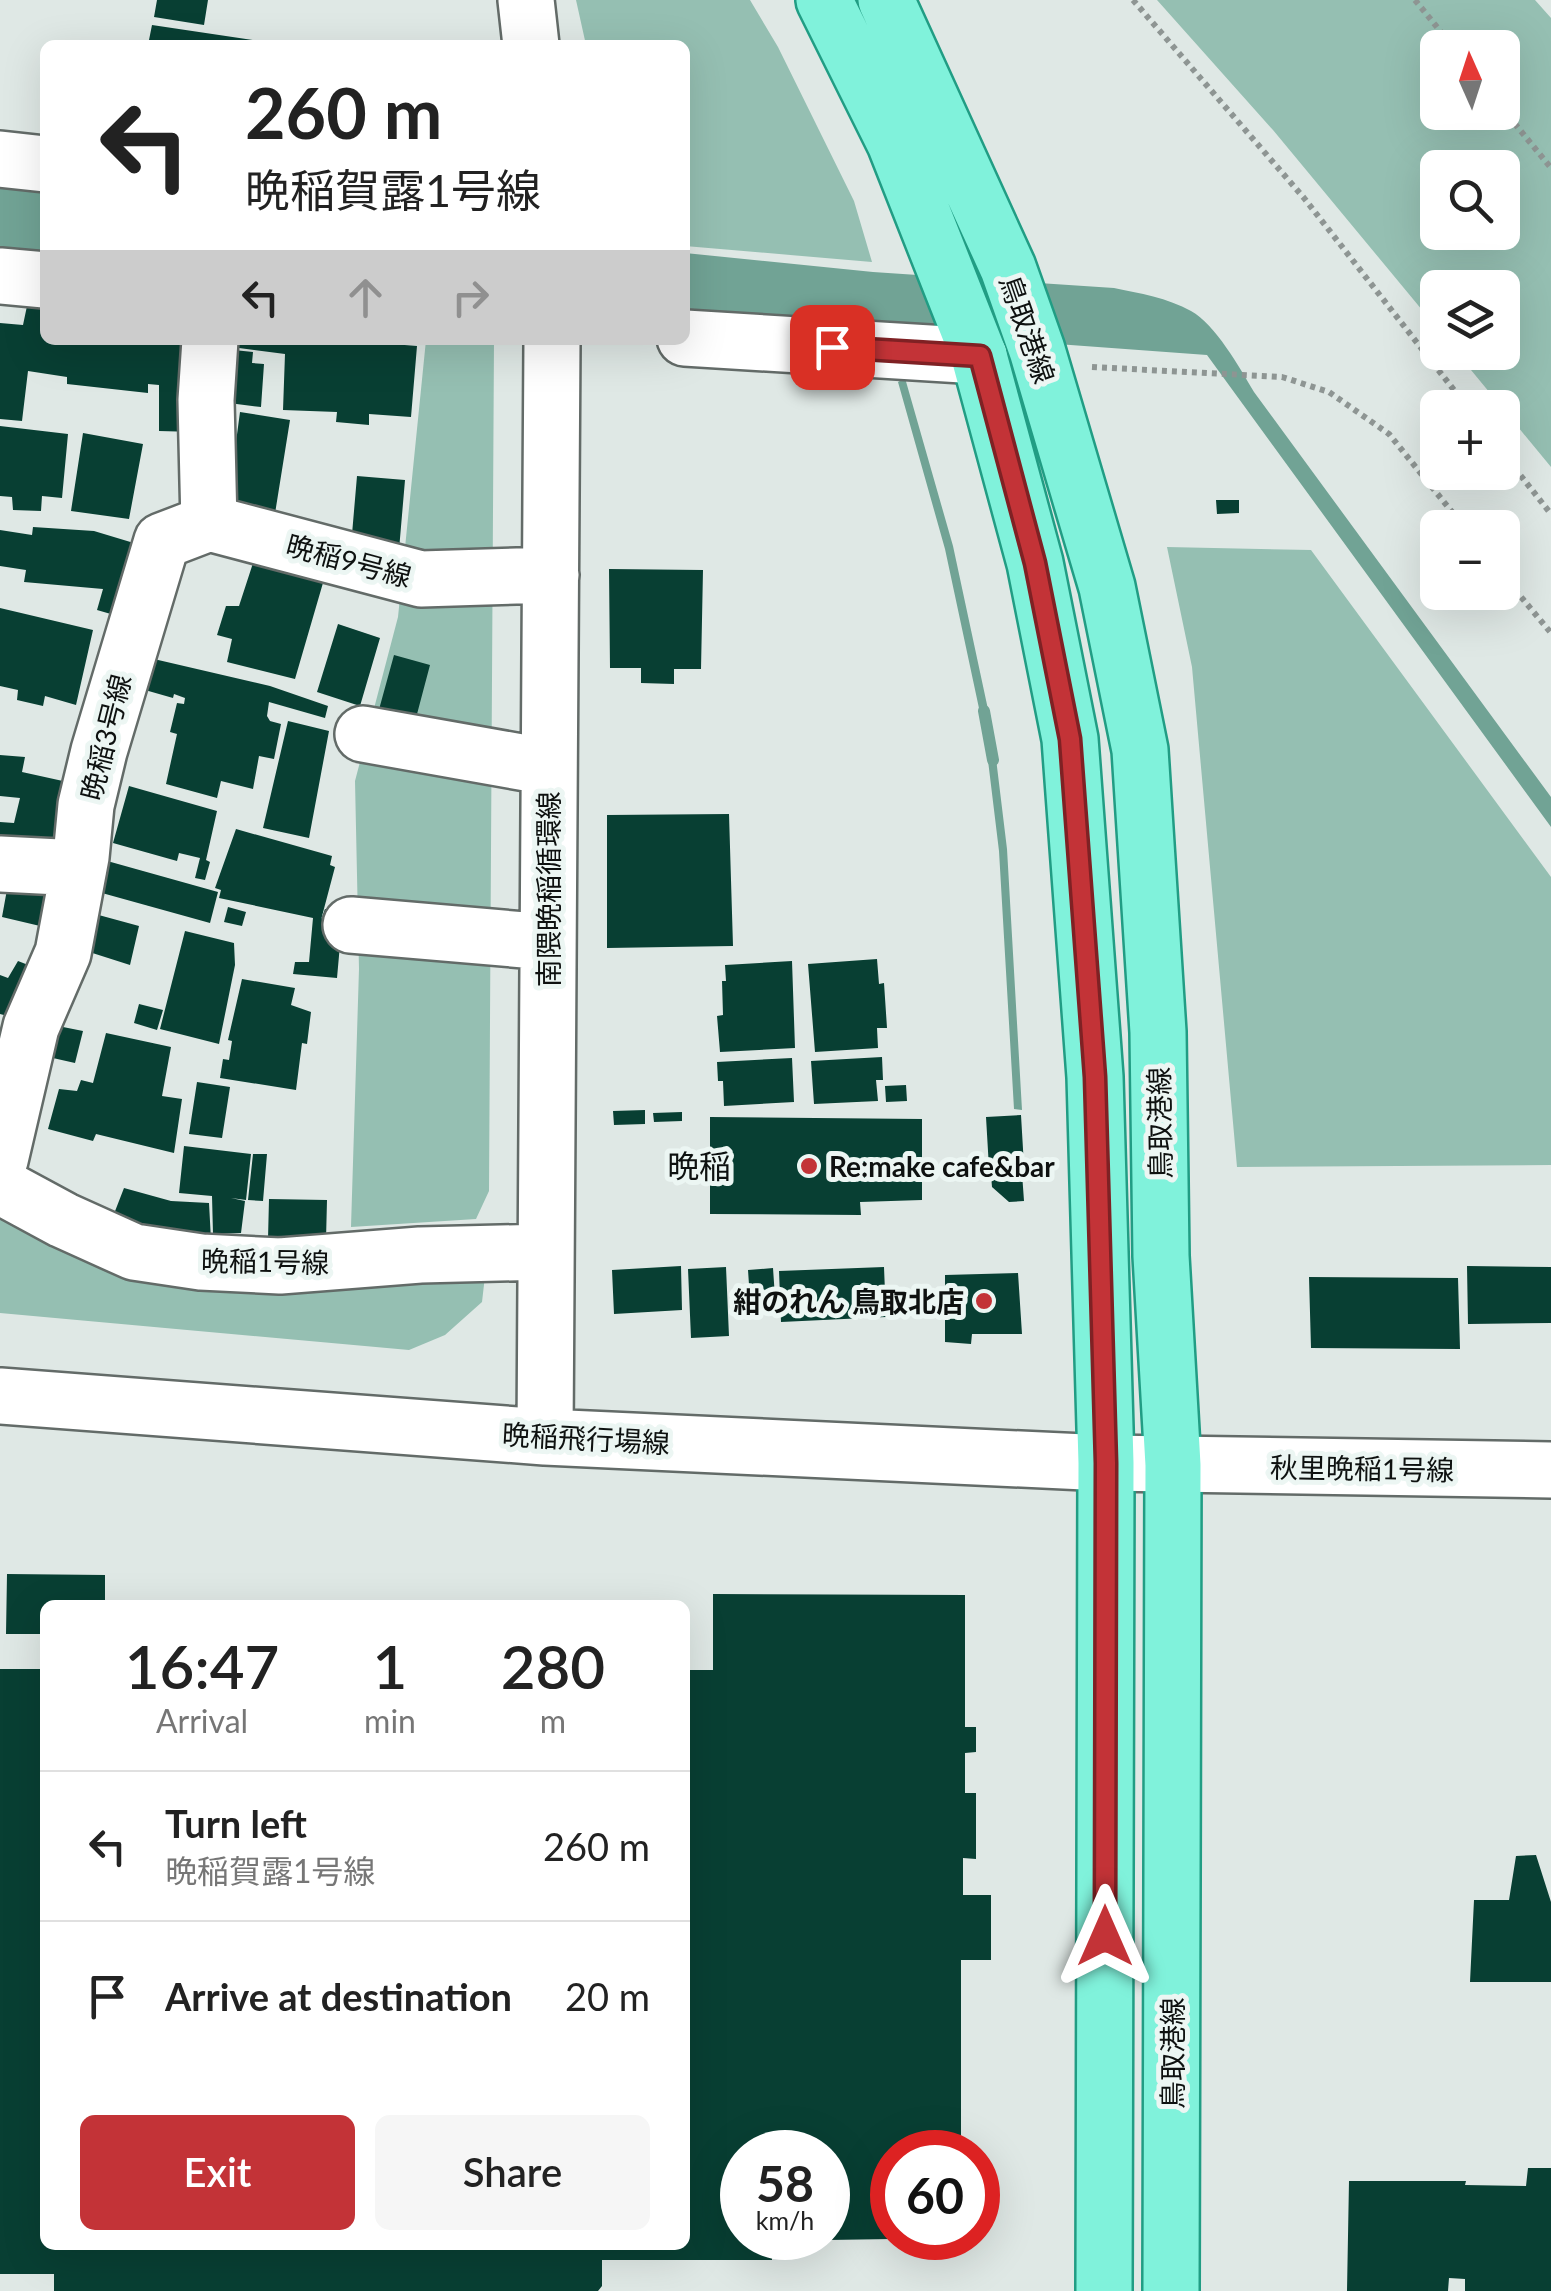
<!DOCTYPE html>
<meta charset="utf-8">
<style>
:root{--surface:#fff;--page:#f6f6f6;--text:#222;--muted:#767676;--line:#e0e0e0;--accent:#c33337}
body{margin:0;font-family:Lato,"Noto Sans JP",sans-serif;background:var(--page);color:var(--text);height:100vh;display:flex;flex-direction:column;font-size:38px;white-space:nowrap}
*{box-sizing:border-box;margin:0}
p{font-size:32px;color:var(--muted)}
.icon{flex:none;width:55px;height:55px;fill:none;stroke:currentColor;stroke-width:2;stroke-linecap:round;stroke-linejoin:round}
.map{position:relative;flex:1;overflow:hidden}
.sheet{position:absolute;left:40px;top:1600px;width:650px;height:650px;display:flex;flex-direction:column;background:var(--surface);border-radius:15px;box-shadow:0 10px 40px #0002}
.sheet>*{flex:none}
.banner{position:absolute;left:40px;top:40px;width:650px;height:305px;border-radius:15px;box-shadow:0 10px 40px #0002;background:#fff;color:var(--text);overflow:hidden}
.needle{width:65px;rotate:357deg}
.fabs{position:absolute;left:1420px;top:30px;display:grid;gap:20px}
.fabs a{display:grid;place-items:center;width:100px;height:100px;border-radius:15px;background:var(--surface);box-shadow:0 10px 40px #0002;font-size:50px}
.speed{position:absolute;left:720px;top:2130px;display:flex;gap:20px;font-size:50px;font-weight:700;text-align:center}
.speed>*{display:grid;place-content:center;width:130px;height:130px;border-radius:50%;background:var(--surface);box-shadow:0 10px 40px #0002;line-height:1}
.speed small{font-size:25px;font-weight:400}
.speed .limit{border:15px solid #d22;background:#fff;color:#111}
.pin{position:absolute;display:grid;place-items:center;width:85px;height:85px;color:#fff;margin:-42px;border-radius:20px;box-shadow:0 5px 15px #0006}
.me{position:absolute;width:110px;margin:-55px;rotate:0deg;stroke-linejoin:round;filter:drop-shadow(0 0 8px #0008)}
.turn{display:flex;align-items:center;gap:35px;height:210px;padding:0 40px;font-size:45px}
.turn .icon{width:130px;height:130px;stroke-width:2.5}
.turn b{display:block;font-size:70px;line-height:85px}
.lanes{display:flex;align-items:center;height:95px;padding:0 40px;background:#0003;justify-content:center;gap:50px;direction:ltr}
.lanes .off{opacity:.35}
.eta{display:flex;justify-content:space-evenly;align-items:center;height:170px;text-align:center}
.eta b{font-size:60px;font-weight:600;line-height:70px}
.cta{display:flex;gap:20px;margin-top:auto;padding:20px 40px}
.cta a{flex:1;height:115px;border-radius:15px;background:var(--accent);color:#fff;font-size:40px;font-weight:600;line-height:115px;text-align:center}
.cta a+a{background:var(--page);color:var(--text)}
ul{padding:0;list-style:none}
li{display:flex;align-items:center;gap:30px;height:150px;padding:0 40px;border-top:2px solid var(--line)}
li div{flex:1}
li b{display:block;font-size:38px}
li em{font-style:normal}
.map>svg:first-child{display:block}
.green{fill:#95bfb2;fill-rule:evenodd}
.water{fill:#71a395}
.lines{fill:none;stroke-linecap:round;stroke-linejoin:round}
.stream{stroke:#71a395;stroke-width:12}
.building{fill:#083f33}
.minor-casing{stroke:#636b68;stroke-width:60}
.major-casing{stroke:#219d84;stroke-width:60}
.path{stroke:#8e9593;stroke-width:6;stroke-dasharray:5 5;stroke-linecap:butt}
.minor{stroke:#fff;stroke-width:55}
.major{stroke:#80f2db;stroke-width:55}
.route-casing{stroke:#7f2124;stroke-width:25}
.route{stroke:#c33337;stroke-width:18}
.poi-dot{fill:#c33337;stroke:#ecf6f3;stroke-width:4}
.labels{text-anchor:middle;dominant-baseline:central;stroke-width:10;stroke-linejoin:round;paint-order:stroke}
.street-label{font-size:28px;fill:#0e1110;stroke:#ecf6f3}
.poi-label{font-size:28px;font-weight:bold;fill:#0e1110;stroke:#ecf6f3;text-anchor:start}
.quarter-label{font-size:32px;fill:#0e1110;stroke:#ecf6f3}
</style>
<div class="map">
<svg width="1551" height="2291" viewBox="0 0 1551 2291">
<rect width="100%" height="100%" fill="#dfe8e5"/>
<path class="green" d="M576,0H750L778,47L854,201L872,262L685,246V45H586Z
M1157,0H1535L1551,18V467L1457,353L1502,352V288H1438L1437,328L1273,130ZM1438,48H1502V112H1438ZM1438,168H1502V232H1438Z
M426,340H494L489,1191L476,1219L351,1227L359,969L355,781L398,617Z
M1167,547L1311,550L1551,877V1165L1237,1167L1192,667Z
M0,1205L485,1276L482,1302L445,1335L409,1350L0,1313Z"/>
<path class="water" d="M0,182L45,187V263L0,259Z
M685,253L873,272L1114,288C1139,293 1168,298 1191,311C1215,324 1240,368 1254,392L1551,797V827L1207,355L685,317Z
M905,378L953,546L989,714L991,725L983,727L945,549L898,382Z
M994,742L1007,849L1022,1110L1014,1109L999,851L986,744Z"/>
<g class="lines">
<path class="stream" d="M984,711L993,760"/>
</g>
<path class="building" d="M157,0H208L204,25L154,17Z
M152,25L272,43L271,45H148Z
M27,306L45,308V340H190L196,432L159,431V385L148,384V393L67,384V377L28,371L22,421L0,419V323L23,325Z
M224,340H343L417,346L411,417L369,414V425L336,422L337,412L283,410L285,354L224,346Z
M224,349L253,352L252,363L264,364L261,407L221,402Z
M240,412L290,420L273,526L226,515L230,442H236Z
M0,426L68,434L62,498L42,496L41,511L13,510L12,497L0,496Z
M83,433L143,444L129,519L71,511Z
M357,476L405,480L399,550L351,546Z
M1216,500H1239V513L1217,514Z
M33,527L94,531L147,547L128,619L97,610L103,589L24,582L26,570L0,566V530L32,535Z
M254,560L325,576L295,679L227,662L232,639L217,635L226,606H239Z
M609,569L703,570L701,669H674V684L641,683V668H610Z
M0,608L93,630L76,705L45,696L43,706L17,700L18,690L0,686Z
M338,624L380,638L360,706L317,692Z
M394,655L430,665L412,733L375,724Z
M141,656L270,686L328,706L325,718L269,702L267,716L270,721L281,724L274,759L259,756L253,789L221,781L217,798L166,784L177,734L170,732L177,703L184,704L185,698L174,694L173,698L131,686Z
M288,721L329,731L309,838L263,828Z
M0,755L25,757L22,772L81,785L68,858L0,856V822L14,823L20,798L0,796Z
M129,786L217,811L206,860L210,862L205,880L195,878L200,858L179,853L177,861L113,843Z
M729,814L733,946L607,948V815Z
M236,829L332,856L330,865L335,867L321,920L325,909L343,911L337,978L293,974L295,962H309L313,918L219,898L221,890L215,888Z
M93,857L218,892L210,923L84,888Z
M10,873L67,875L57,930L2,917Z
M228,907L246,912L242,926L224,922Z
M95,914L139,926L130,965L83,950Z
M185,931L234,943L235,965L219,1044L160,1029Z
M877,959L879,984L884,983L887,1028H877L878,1048L815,1052L808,964Z
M18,961L41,970L19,1019L0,1014V975L8,978Z
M792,961L795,1048L720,1052L717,1016L723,1015L722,981H726L725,965Z
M242,979L295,988L291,1005L311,1012L307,1044L302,1043L296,1090L220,1078L223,1059L229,1060L232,1041L228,1040Z
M139,1004L163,1010L157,1030L134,1023Z
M53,1025L83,1031L75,1063L44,1056Z
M106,1033L171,1047L162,1096L182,1099L174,1153L96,1134L93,1141L48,1129L59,1089L77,1091L81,1080L93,1083Z
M882,1057L883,1080H876L878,1101L814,1104L811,1061Z
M792,1058L794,1102L724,1106L723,1081H718L717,1062Z
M197,1082L230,1087L222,1138L189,1134Z
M906,1085L907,1101L886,1102L885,1086Z
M645,1110V1124L614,1125L613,1111Z
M682,1112V1121L654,1122L653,1113Z
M1021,1115L1024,1166L989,1168L986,1117Z
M710,1117L922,1119V1200L860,1202L861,1215L710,1214Z
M184,1146L251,1154L246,1200L231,1198L245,1201L241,1233L213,1234L212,1196L179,1193Z
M253,1154H267L263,1201L248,1200Z
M1022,1173L1024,1201L1009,1202L992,1187L991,1175Z
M124,1188L171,1201L209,1203L211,1240L112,1219Z
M269,1199L327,1200L326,1240L268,1239Z
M681,1266L682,1310L614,1314L612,1270Z
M1467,1266L1551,1267V1323L1468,1324Z
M726,1267L729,1336L691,1338L688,1269Z
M884,1267L886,1317L781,1322L779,1271Z
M773,1268L776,1312L751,1314L748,1270Z
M1018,1273L1022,1334H972L971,1344L945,1342V1275Z
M1309,1277L1458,1278L1460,1349L1311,1348Z
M7,1574L105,1575V1605H45V1634H6Z
M713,1594L965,1595V1727H976V1752L965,1753V1793H976V1859L963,1858V1895H991V1960H961V2152H892V2239L828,2240V2152H742V2238H772V2260H602V2286L598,2291H54V2274H0V1669H45V2245H685V1670H713Z
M1536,1855L1551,1902V1982H1470L1474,1900H1509L1516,1856Z
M1528,2168H1551V2291H1465V2279L1449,2278L1448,2291H1347L1349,2181H1466L1465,2185L1526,2186Z"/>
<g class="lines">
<g class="minor-casing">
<path id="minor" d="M526,0L531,45
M0,159L45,164
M0,276L45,280
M685,338L979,356
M209,523L421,579L551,575
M363,734L549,767
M0,864L79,868
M351,925L548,942
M0,1160L31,1027L63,953L81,857L86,805L99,751L162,541L209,523L206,400L210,340
M0,1186L63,1220L134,1252L201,1262L280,1266L420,1255L545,1252
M0,1396L545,1437L1106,1463L1551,1470
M545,1437L552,340"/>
</g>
<g class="major-casing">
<path id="major" d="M824,0L895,143L979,356L1035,563L1070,739L1095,1077L1106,1463L1104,2291
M886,0L1008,268L1037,350L1107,587L1140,750L1158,1032L1161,1256L1173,1465L1171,2291"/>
</g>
<path class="path" d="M1133,0L1304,198L1468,408
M1415,0L1454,48
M1502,108L1551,168
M1092,367L1282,377L1329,392L1389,434L1465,528
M1502,452L1551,514
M1502,574L1551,633"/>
<use href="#minor" class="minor"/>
<use href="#major" class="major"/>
</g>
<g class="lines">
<g class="route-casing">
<path id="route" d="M832,347L980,356L1035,563L1070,739L1095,1077L1106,1463L1105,1936"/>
</g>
<use href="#route" class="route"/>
</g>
<g class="poi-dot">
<circle cx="809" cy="1166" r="10"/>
<circle cx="984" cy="1301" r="10"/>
</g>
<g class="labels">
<g class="street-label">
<text transform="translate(1028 329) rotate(71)">鳥取港線</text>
<text transform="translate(349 560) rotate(15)">晩稲9号線</text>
<text transform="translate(105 737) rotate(-76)">晩稲3号線</text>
<text transform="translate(548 889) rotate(-90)">南隈晩稲循環線</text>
<text transform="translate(1159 1123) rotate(-91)">鳥取港線</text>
<text transform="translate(265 1261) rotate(1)">晩稲1号線</text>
<text transform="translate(586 1438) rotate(3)">晩稲飛行場線</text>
<text transform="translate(1362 1468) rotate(1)">秋里晩稲1号線</text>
<text transform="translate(1172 2053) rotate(-90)">鳥取港線</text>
</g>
<g class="poi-label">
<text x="829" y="1166">Re:make cafe&amp;bar</text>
<text x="964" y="1301" text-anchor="end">紺のれん 鳥取北店</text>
</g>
<g class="quarter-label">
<text x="699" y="1165">晩稲</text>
</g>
</g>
</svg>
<div class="fabs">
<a><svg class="needle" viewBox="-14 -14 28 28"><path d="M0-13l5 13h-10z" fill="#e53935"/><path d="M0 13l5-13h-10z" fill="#767676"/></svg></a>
<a><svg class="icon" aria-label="search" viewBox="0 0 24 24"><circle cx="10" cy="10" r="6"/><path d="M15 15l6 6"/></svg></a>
<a><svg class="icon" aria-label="layers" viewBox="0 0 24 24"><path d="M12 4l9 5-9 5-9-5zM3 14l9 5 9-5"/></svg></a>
<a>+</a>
<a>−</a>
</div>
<div class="speed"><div>58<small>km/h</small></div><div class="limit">60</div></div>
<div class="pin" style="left:832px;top:347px;background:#d93025"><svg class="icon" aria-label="arrive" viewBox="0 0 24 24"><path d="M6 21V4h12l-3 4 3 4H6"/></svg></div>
<svg class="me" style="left:1105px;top:1936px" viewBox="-20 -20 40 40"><path d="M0-17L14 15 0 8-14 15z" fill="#c33337" stroke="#fff" stroke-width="4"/></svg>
<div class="banner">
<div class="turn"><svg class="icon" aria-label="left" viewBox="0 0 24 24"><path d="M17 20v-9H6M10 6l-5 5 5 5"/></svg><div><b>260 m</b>晩稲賀露1号線</div></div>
<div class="lanes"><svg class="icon" aria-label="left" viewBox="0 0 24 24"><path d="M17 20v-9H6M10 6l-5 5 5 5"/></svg><svg class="icon off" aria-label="ahead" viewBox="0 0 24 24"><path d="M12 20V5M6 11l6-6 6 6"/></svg><svg class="icon off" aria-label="right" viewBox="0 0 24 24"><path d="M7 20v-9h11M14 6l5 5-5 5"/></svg></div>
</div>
<section class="sheet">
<div class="eta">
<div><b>16:47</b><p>Arrival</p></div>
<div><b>1</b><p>min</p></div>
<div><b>280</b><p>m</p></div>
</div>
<ul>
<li><svg class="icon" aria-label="left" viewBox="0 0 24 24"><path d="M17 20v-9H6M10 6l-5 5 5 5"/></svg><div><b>Turn left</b><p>晩稲賀露1号線</p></div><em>260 m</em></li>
<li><svg class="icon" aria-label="arrive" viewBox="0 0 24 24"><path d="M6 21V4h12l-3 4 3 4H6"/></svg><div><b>Arrive at destination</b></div><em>20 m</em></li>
</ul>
<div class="cta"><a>Exit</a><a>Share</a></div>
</section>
</div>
